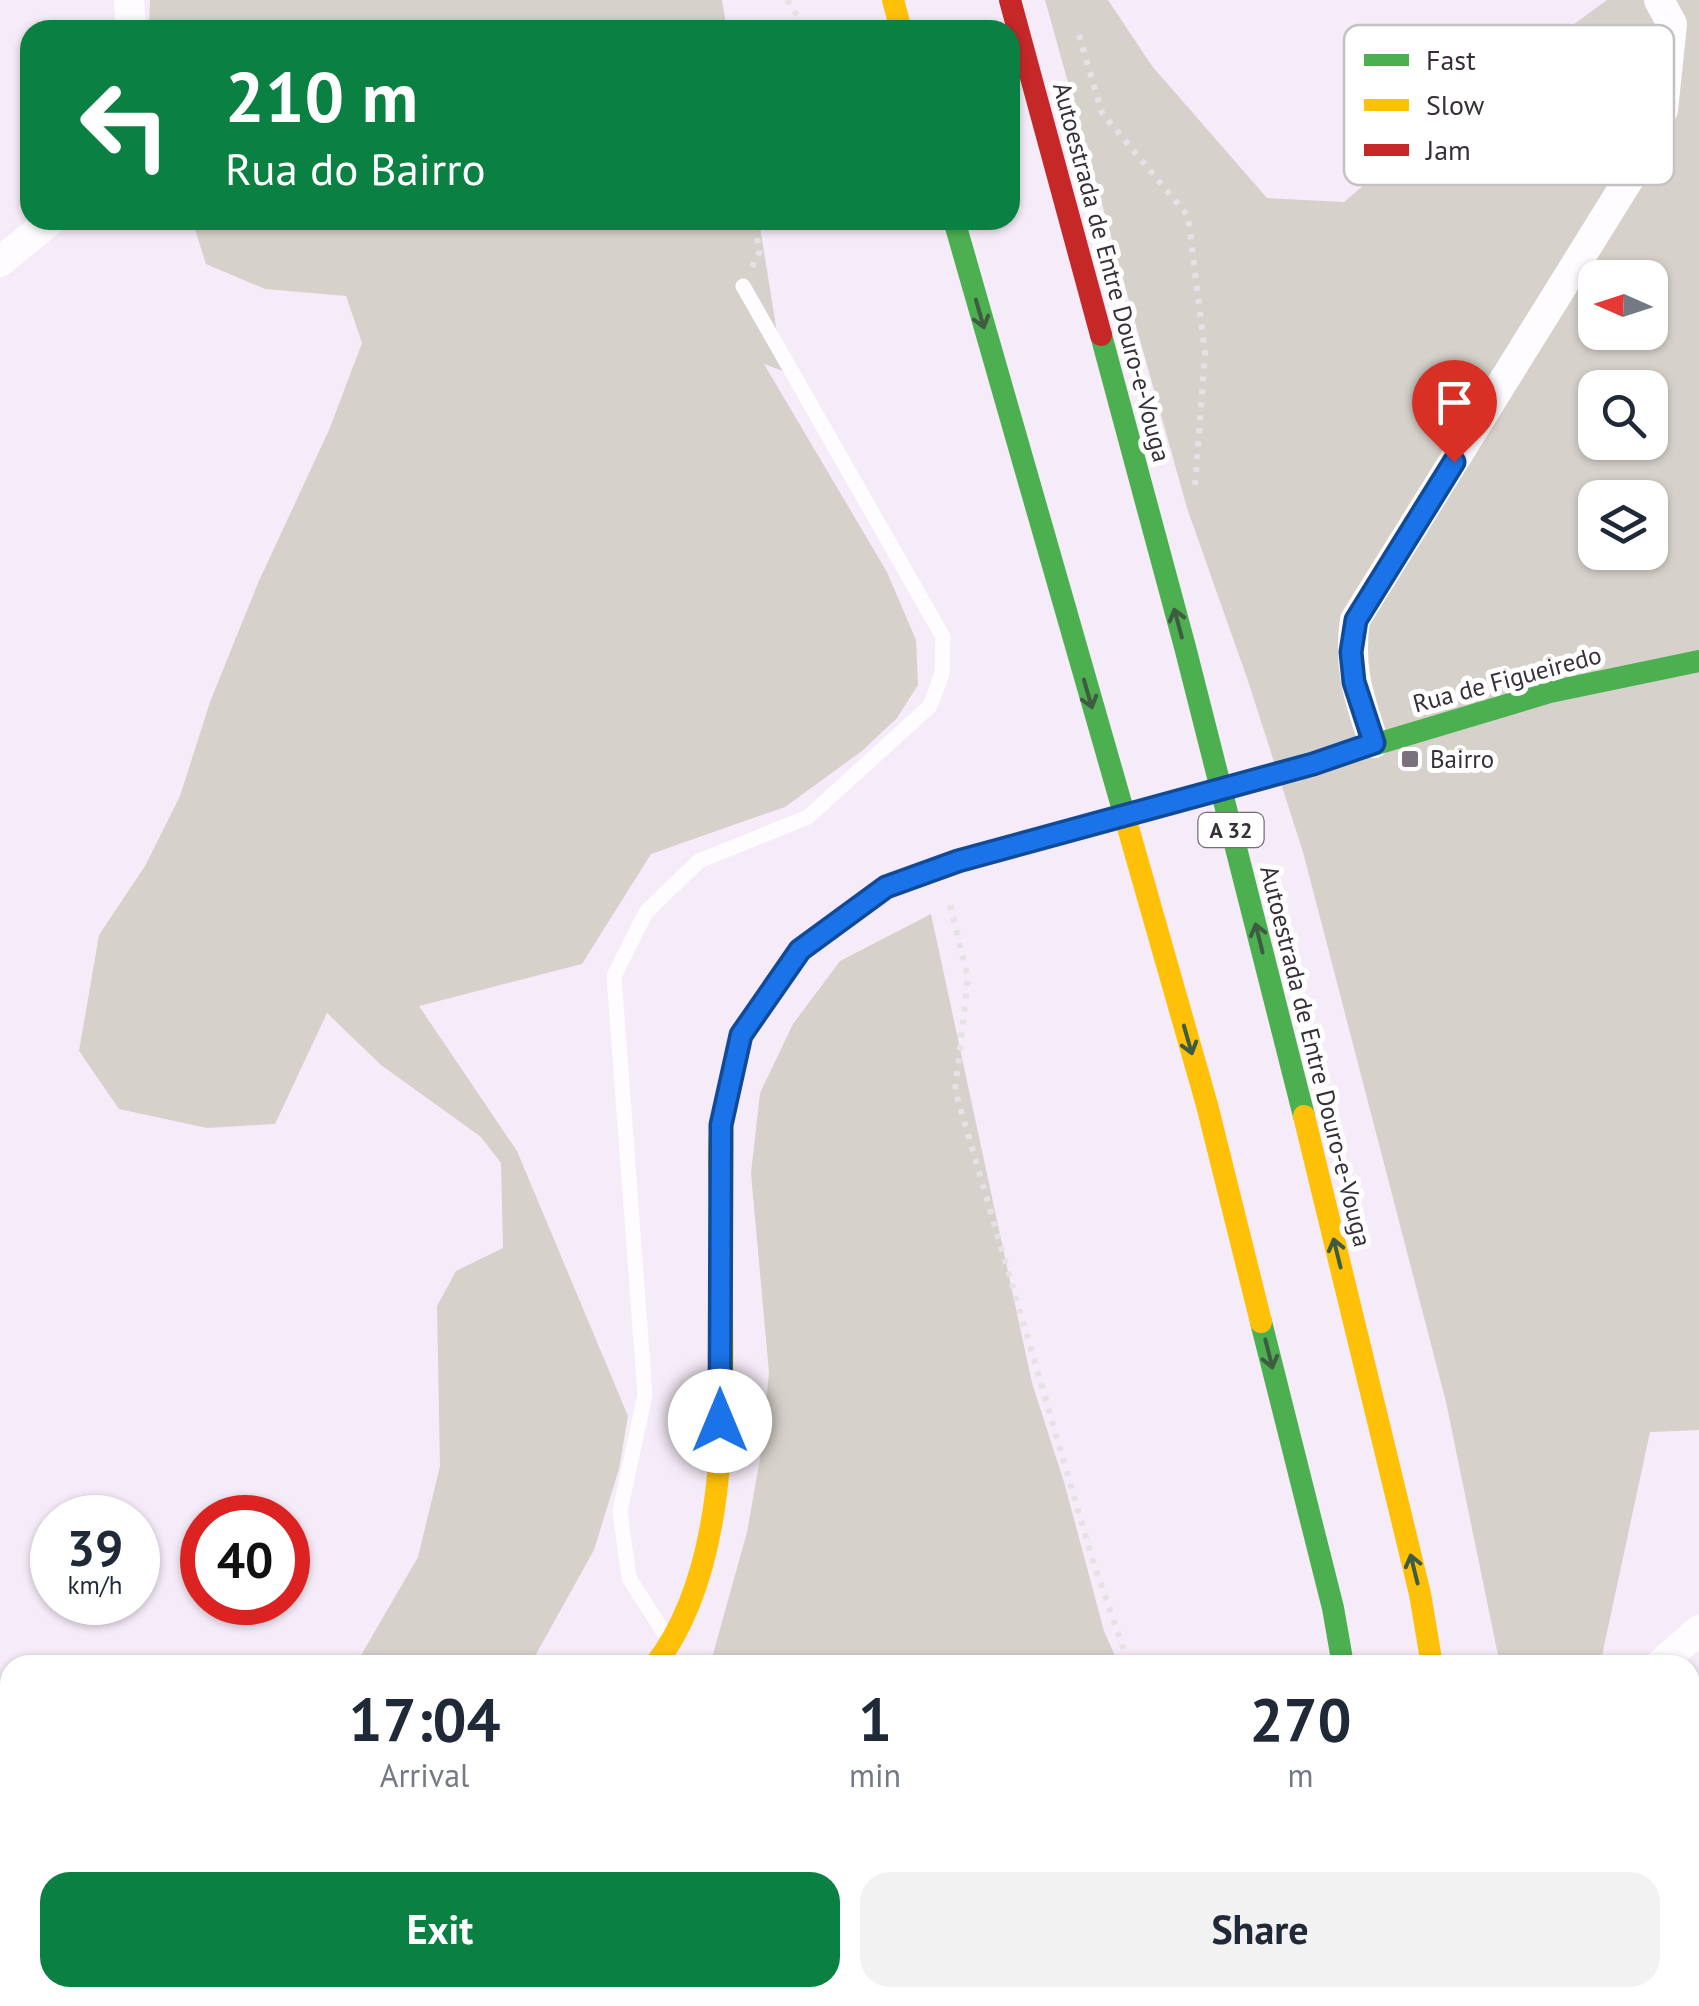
<!DOCTYPE html>
<style>
:root{--surface:#fff;--page:#f2f2f3;--text:#1f2937;--muted:#747a83;--accent:#0b8043}
body{margin:0;font-family:"PT Sans",sans-serif;background:var(--page);color:var(--text);height:100vh;display:flex;flex-direction:column;font-size:38px;white-space:nowrap}
*{box-sizing:border-box;margin:0}
p{font-size:32px;color:var(--muted)}
.icon{flex:none;width:55px;height:55px;fill:none;stroke:currentColor;stroke-width:2;stroke-linecap:round;stroke-linejoin:round}
.map{position:relative;flex:1;overflow:hidden}
.sheet{position:absolute;left:0px;top:1655px;width:1700px;height:352px;display:flex;flex-direction:column;background:var(--surface);border-radius:30px 30px 0 0;box-shadow:0 2px 8px #0004}
.sheet>*{flex:none}
.hud{position:absolute;left:20px;top:20px;width:1000px;height:210px;border-radius:30px;box-shadow:0 2px 8px #0004;background:#0b8043;color:#fff;overflow:hidden}
.needle{width:65px;rotate:273deg}
.buttons{position:absolute;left:1578px;top:260px;display:grid;gap:20px}
.buttons a{display:grid;place-items:center;width:90px;height:90px;border-radius:20px;background:var(--surface);box-shadow:0 2px 8px #0004;font-size:50px}
.speed{position:absolute;left:30px;top:1495px;display:flex;gap:20px;font-size:50px;font-weight:700;text-align:center}
.speed>*{display:grid;place-content:center;width:130px;height:130px;border-radius:50%;background:var(--surface);box-shadow:0 2px 8px #0004;line-height:1}
.speed small{font-size:25px;font-weight:400}
.speed .limit{border:15px solid #d22;background:#fff;color:#111}
.pin{position:absolute;display:grid;place-items:center;width:85px;height:85px;color:#fff;margin:-102px -42px;border-radius:50% 50% 50% 0;rotate:-45deg;box-shadow:0 0 10px #0007}
.pin .icon{rotate:45deg}
.me{position:absolute;width:110px;margin:-55px;rotate:0deg;stroke-linejoin:round;filter:drop-shadow(0 0 8px #0008)}
.turn{display:flex;align-items:center;gap:35px;height:210px;padding:0 40px;font-size:45px}
.turn .icon{width:130px;height:130px;stroke-width:2.5}
.turn b{display:block;font-size:70px;line-height:85px}
.eta{display:flex;justify-content:space-evenly;align-items:center;height:170px;text-align:center}
.eta b{font-size:60px;font-weight:700;line-height:70px}
.action{display:flex;gap:20px;margin-top:auto;padding:20px 40px}
.action a{flex:1;height:115px;border-radius:30px;background:var(--accent);color:#fff;font-size:40px;font-weight:700;line-height:115px;text-align:center}
.action a+a{background:var(--page);color:var(--text)}
.map>svg:first-child{display:block}
.green{fill:#d6d2cb;fill-rule:evenodd}
.lines{fill:none;stroke-linecap:round;stroke-linejoin:round}
.path{stroke:#e5e2e5;stroke-width:6;stroke-dasharray:5 8;stroke-linecap:butt}
.lane{stroke:#fefcfe;stroke-width:15}
.street{stroke:#fefcfe;stroke-width:30}
.fast{stroke:#4caf50;stroke-width:22}
.slow{stroke:#ffc107;stroke-width:22}
.jam{stroke:#c62828;stroke-width:22}
.oneway{stroke:#3f5c42}
.route-casing{stroke:#114b97;stroke-width:25}
.route{stroke:#1a73e8;stroke-width:18}
.poi-dot{fill:#7a717c;stroke:#fff;stroke-width:4}
.labels{text-anchor:middle;dominant-baseline:central;stroke-width:10;stroke-linejoin:round;paint-order:stroke}
.shield{fill:#fff;stroke:#746d75;stroke-width:2.5}
.shield-label{font-size:22px;font-weight:bold;fill:#382f3a}
.street-label{font-size:25px;fill:#382f3a;stroke:#fff}
.poi-label{font-size:25px;fill:#382f3a;stroke:#fff;text-anchor:start}
.key{fill:#fff;stroke:#c3c1c4;stroke-width:2.5}
.key-label{font-size:28px;fill:#382f3a}
</style>
<div class="map">
<svg width="1699" height="2006" viewBox="0 0 1699 2006">
<rect width="100%" height="100%" fill="#f6ebf8"/>
<path class="green" d="M150,0H722L727,30H149Z
M1045,0H1108L1152,66L1267,198L1344,202L1430,129L1607,0H1699V1430L1650,1432L1600,1665H1500L1446,1402L1303,852L1248,681L1187,508ZM1595,278H1650V332H1595ZM1595,388H1650V442H1595ZM1595,498H1650V552H1595Z
M192,220H759L783,371L764,364L887,572L916,640L918,685L897,718L862,751L785,807L651,854L582,964L419,1006L517,1151L628,1416L619,1469L594,1550L530,1665H359L360,1657L418,1557L440,1466L437,1306L456,1271L503,1248L501,1163L481,1137L381,1065L327,1013L275,1124L207,1128L119,1109L79,1051L99,935L145,866L180,796L210,702L258,583L329,430L362,343L346,296L265,289L206,264Z
M931,914L1032,1383L1064,1482L1104,1631L1119,1665H710L747,1532L760,1459L769,1373L751,1173L760,1093L793,1024L840,961Z
M308,1998H1259L1262,2006H307Z"/>
<g class="lines">
<path class="path" d="M787,0L806,30
M1079,35L1102,113L1188,216L1205,353L1195,487
M752,267L760,251L753,220
M950,905L968,978L955,1090L1093,1561L1129,1665
M1279,1998L1282,2006"/>
<path class="lane" d="M666,1636L629,1578L620,1511L645,1395L614,976L646,912L699,861L808,817L930,706L942,674L943,637L743,286
M0,1817L10,1812"/>
<path class="street" d="M129,0L131,30
M0,262L51,220
M1374,743C1359,698 1348,669 1355,620L1632,174L1663,110L1672,24L1659,0
M1659,1665L1699,1630"/>
<path class="fast" d="M954,220L1125,817
M1101,335L1185,647L1304,1116
M723,1117L741,1035L800,950L886,887L959,861L1313,763L1550,692L1699,661
M1261,1322L1333,1608L1343,1665"/>
<path class="slow" d="M893,0L901,30
M1125,817L1207,1105L1261,1322
M1304,1116L1420,1594L1432,1665
M655,1665C741,1553 720,1360 721,1225C721,1190 715,1150 723,1117
M1401,1998L1402,2006"/>
<path class="jam" d="M1010,0L1101,335
M0,1852H10
M1482,1998L1483,2006"/>
</g>
<defs><path id="oneway-shaft" d="M-6 0H5M1.5-3L5.5 0L1.5 3" fill="none" stroke-width="1.6" stroke-linecap="round" stroke-linejoin="round" transform="scale(2.5)"/></defs>
<g class="oneway">
<use href="#oneway-shaft" transform="translate(980 314) rotate(74)"/>
<use href="#oneway-shaft" transform="translate(1178 623) rotate(-105)"/>
<use href="#oneway-shaft" transform="translate(1088 694) rotate(74)"/>
<use href="#oneway-shaft" transform="translate(1259 938) rotate(-104)"/>
<use href="#oneway-shaft" transform="translate(1188 1040) rotate(74)"/>
<use href="#oneway-shaft" transform="translate(1337 1253) rotate(-104)"/>
<use href="#oneway-shaft" transform="translate(1269 1354) rotate(76)"/>
<use href="#oneway-shaft" transform="translate(1414 1569) rotate(-104)"/>
</g>
<g class="lines">
<g class="route-casing">
<path id="route" d="M720,1421L721,1125L741,1035L800,950L886,887L958,861L1313,764L1374,743L1354,682L1351,652L1356,620L1454,462"/>
</g>
<use href="#route" class="route"/>
</g>
<rect class="poi-dot" x="1400" y="749" width="20" height="20" rx="5"/>
<g class="labels">
<rect class="shield" x="1198.5" y="813" width="65" height="34" rx="8"/>
<g class="shield-label">
<text x="1231" y="830">A 32</text>
</g>
<g class="street-label">
<text transform="translate(1112 272) rotate(75)">Autoestrada de Entre Douro-e-Vouga</text>
<text transform="translate(1507 679) rotate(-15)">Rua de Figueiredo</text>
<text transform="translate(1316 1056) rotate(76)">Autoestrada de Entre Douro-e-Vouga</text>
</g>
<g class="poi-label">
<text x="1430" y="759">Bairro</text>
</g>
</g>
<rect x="1344" y="25" width="330" height="160" rx="15" class="key"/>
<rect x="1364" y="54" width="45" height="12" fill="#4caf50"/>
<rect x="1364" y="99" width="45" height="12" fill="#ffc107"/>
<rect x="1364" y="144" width="45" height="12" fill="#c62828"/>
<g class="key-label">
<text x="1426" y="70">Fast</text>
<text x="1426" y="115">Slow</text>
<text x="1426" y="160">Jam</text>
</g>
</svg>
<div class="buttons">
<a><svg class="needle" viewBox="-14 -14 28 28"><path d="M0-13l5 13h-10z" fill="#e53935"/><path d="M0 13l5-13h-10z" fill="#747a83"/></svg></a>
<a><svg class="icon" aria-label="search" viewBox="0 0 24 24"><circle cx="10" cy="10" r="6"/><path d="M15 15l6 6"/></svg></a>
<a><svg class="icon" aria-label="layers" viewBox="0 0 24 24"><path d="M12 4l9 5-9 5-9-5zM3 14l9 5 9-5"/></svg></a>
</div>
<div class="speed"><div>39<small>km/h</small></div><div class="limit">40</div></div>
<div class="pin" style="left:1454px;top:462px;background:#d93025"><svg class="icon" aria-label="arrive" viewBox="0 0 24 24"><path d="M6 21V4h12l-3 4 3 4H6"/></svg></div>
<svg class="me" style="left:720px;top:1421px" viewBox="-20 -20 40 40"><circle r="19" fill="#fff"/><path d="M0-13L10 11 0 6-10 11z" fill="#1a73e8"/></svg>
<div class="hud">
<div class="turn"><svg class="icon" aria-label="left" viewBox="0 0 24 24"><path d="M17 20v-9H6M10 6l-5 5 5 5"/></svg><div><b>210 m</b>Rua do Bairro</div></div>
</div>
<section class="sheet">
<div class="eta">
<div><b>17:04</b><p>Arrival</p></div>
<div><b>1</b><p>min</p></div>
<div><b>270</b><p>m</p></div>
</div>
<div class="action"><a>Exit</a><a>Share</a></div>
</section>
</div>
